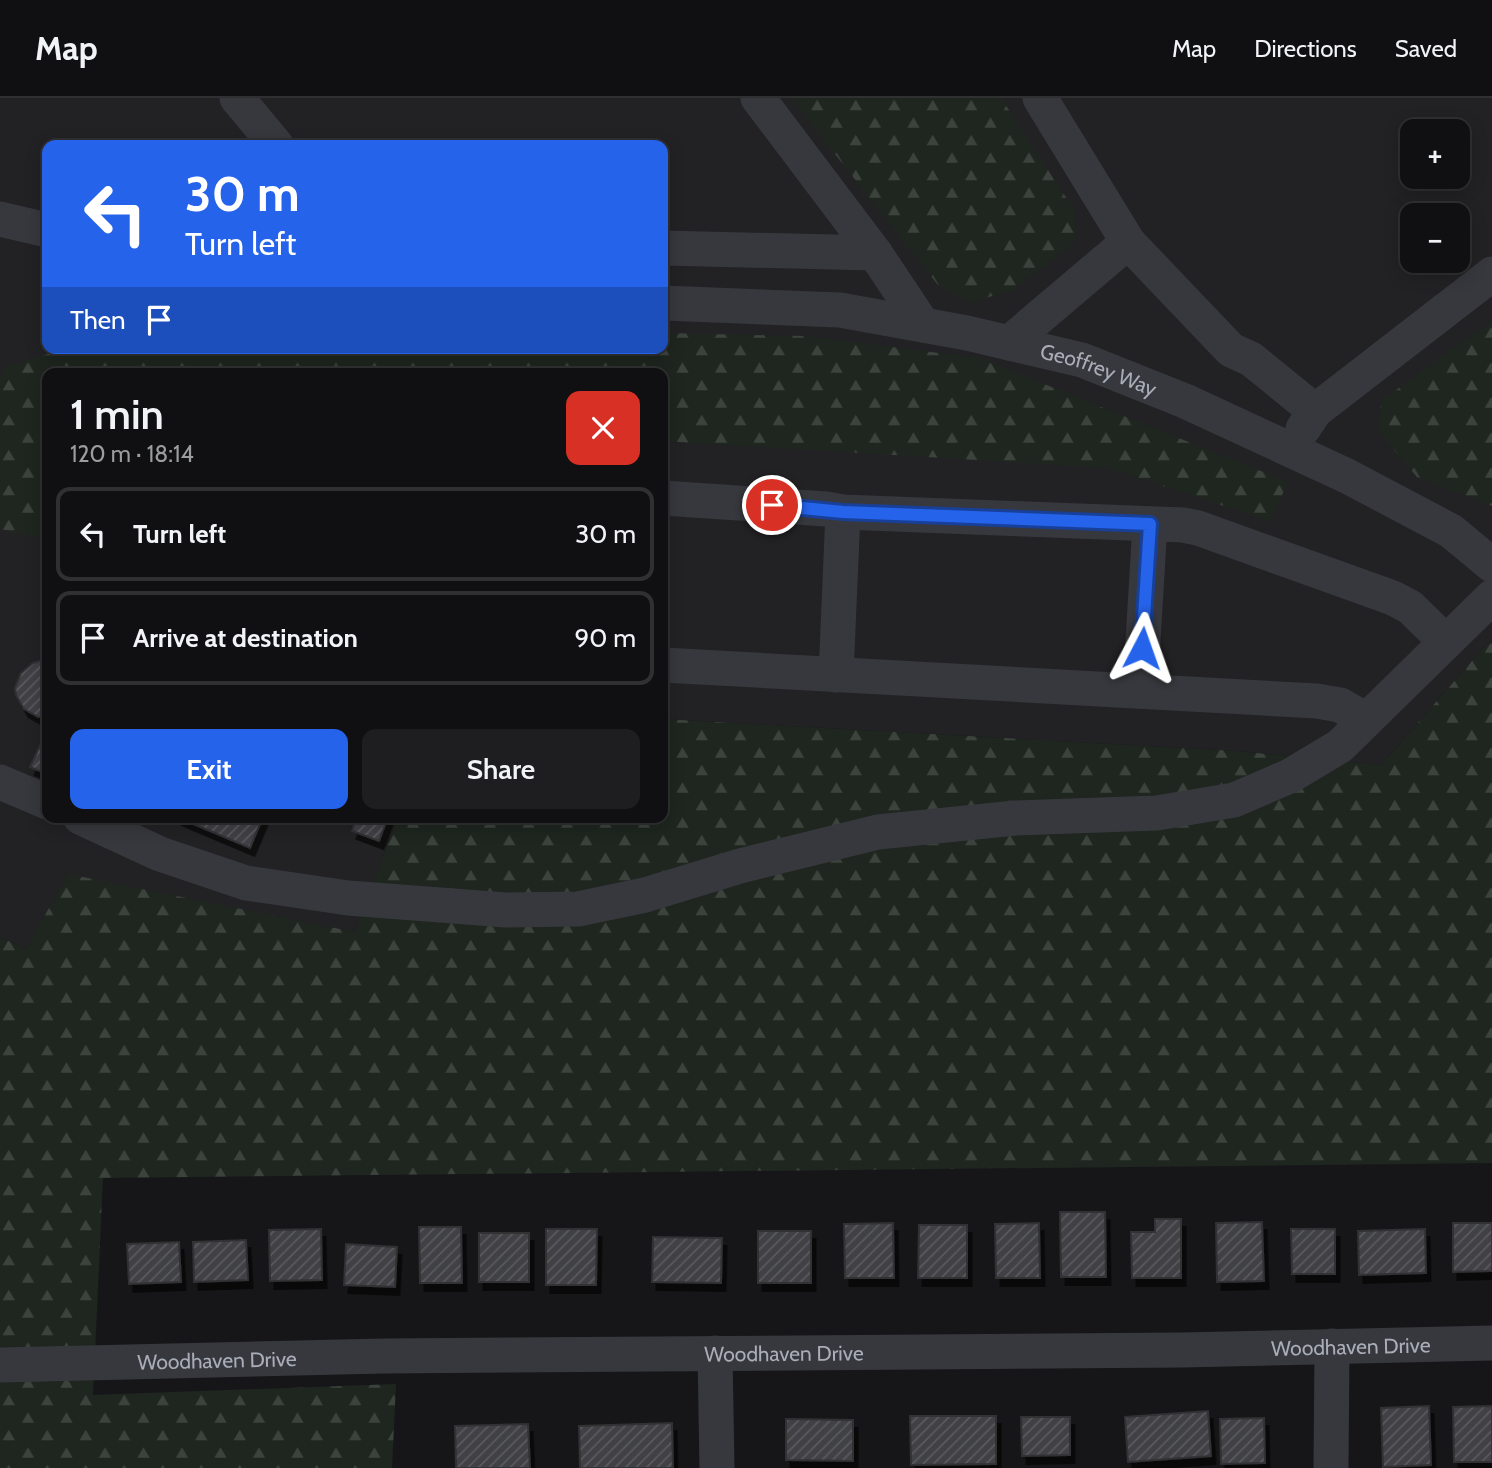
<!DOCTYPE html>
<meta charset="utf-8">
<style>
:root{--surface:#101012;--page:#1e1e20;--text:#f1f3f6;--muted:#9c9d9f;--line:#303032;--accent:#2563eb}
body{margin:0;font-family:Cabin,sans-serif;background:var(--page);color:var(--text);height:100vh;display:flex;flex-direction:column;font-size:26px;white-space:nowrap}
*{box-sizing:border-box;margin:0}
p{font-size:23px;color:var(--muted)}
.icon{flex:none;width:38px;height:38px;fill:none;stroke:currentColor;stroke-width:2;stroke-linecap:round;stroke-linejoin:round}
.map{position:relative;flex:1;overflow:hidden}
.details{position:absolute;left:42px;top:270px;width:626px;height:455px;display:flex;flex-direction:column;background:var(--surface);border-radius:14px;box-shadow:0 4px 18px #0003,0 0 0 2px var(--line)}
.details>*{flex:none}
.banner{position:absolute;left:42px;top:42px;width:626px;height:214px;border-radius:14px;box-shadow:0 4px 18px #0003,0 0 0 2px var(--line);background:#2563eb;color:#fff;overflow:hidden}
.controls{position:absolute;left:1400px;top:21px;display:grid;gap:14px}
.controls a{display:grid;place-items:center;width:70px;height:70px;border-radius:14px;background:var(--surface);box-shadow:0 4px 18px #0003,0 0 0 2px var(--line);font-size:35px}
.pin{position:absolute;display:grid;place-items:center;width:60px;height:60px;color:#fff;margin:-30px;border:4px solid #fff;border-radius:50%;box-shadow:0 2px 7px #0007}
.me{position:absolute;width:77px;margin:-38px;rotate:4deg;stroke-linejoin:round;filter:drop-shadow(0 0 5px #0008)}
.turn{display:flex;align-items:center;gap:24px;height:147px;padding:0 28px;font-size:32px}
.turn .icon{width:91px;height:91px;stroke-width:2.5}
.turn b{display:block;font-size:49px;line-height:60px}
.then{display:flex;align-items:center;height:66px;padding:0 28px;background:#0003;gap:14px;font-size:26px}
.round{display:grid;place-items:center;flex:none;width:74px;height:74px;border-radius:14px;background:var(--page)}
.overview{display:flex;align-items:center;justify-content:space-between;height:119px;padding:0 28px}
h1{font-size:42px;font-weight:600;line-height:52px}
.button{display:flex;gap:14px;margin-top:auto;padding:14px 28px}
.button a{flex:1;height:80px;border-radius:14px;background:var(--accent);color:#fff;font-size:28px;font-weight:600;line-height:80px;text-align:center}
.button a+a{background:var(--page);color:var(--text)}
ul{padding:0;list-style:none}
li{display:flex;align-items:center;gap:21px;height:94px;margin:0 14px 10px;padding:0 14px;border:4px solid var(--line);border-radius:14px}
li div{flex:1}
li b{display:block;font-size:26px}
li em{font-style:normal}
header{display:flex;align-items:center;gap:42px;box-sizing:border-box;height:98px;padding:0 35px;background:var(--surface);border-bottom:2px solid var(--line)}
header strong{font-size:33px}
nav{display:flex;gap:38px;margin-inline-start:auto;font-size:24px}
.map>svg:first-child{display:block}
.built{fill:#222225;fill-rule:evenodd}
.forest{fill:url(#forest-firs)}
.building{fill:url(#building-hatch);stroke:#303034;stroke-width:2;filter:url(#shadow)}
.lines{fill:none;stroke-linecap:round;stroke-linejoin:round}
.minor{stroke:#37383d;stroke-width:35}
.route-casing{stroke:#184099;stroke-width:18}
.route{stroke:#2563eb;stroke-width:12}
.labels{text-anchor:middle;dominant-baseline:central;stroke-width:7;stroke-linejoin:round;paint-order:stroke}
.street-label{font-size:21px;fill:#a8adb8;stroke:#111113}
</style>
<header>
<strong>Map</strong>
<nav><a>Map</a><a>Directions</a><a>Saved</a></nav>
</header>
<div class="map">
<svg width="1492" height="1370" viewBox="0 0 1492 1370">
<defs>
<pattern id="forest-firs" width="22" height="20" patternUnits="userSpaceOnUse" patternTransform="scale(1.75)"><rect width="22" height="20" fill="#1e261f"/><path d="M5 1l3.5 6h-7zM16 11l3.5 6h-7z" fill="#3c433d"/></pattern>
<pattern id="building-hatch" width="6" height="6" patternUnits="userSpaceOnUse" patternTransform="scale(1.75)"><rect width="6" height="6" fill="#404145"/><path d="M-1 1l2-2M0 6l6-6M5 7l2-2" fill="none" stroke="#595a5e"/></pattern>
<filter id="shadow"><feDropShadow dx="4.5" dy="8" stdDeviation="0" flood-color="#0009"/></filter>
</defs>
<rect width="100%" height="100%" fill="#161618"/>
<path class="built" d="M0,0H1492V545L1485,548L1381,667L1237,653L663,621V275H47V719H398L355,834L68,777L26,851L0,839ZM1412,33H1458V79H1412ZM47,47H663V250H47ZM1412,117H1458V163H1412Z"/>
<path class="forest" d="M791,0H1001L1073,110L1076,143L1011,193L970,204L938,187Z
M1492,223V408L1417,379L1379,334L1381,303Z
M663,235L804,238L979,260L1288,384L1270,423L1108,370L663,343V275H47V441L0,431V281L4,269L68,250H663Z
M1492,545V1065L103,1080L93,1297L396,1286L392,1370H0V839L26,851L68,776L355,834L398,719H663V621L1237,653L1381,667L1485,548Z"/>
<path class="building" d="M40,563L47,564L46,619H38L24,611L16,597L15,590L21,575L33,565Z
M42,643L47,645V676L30,669Z
M177,719H263L250,750Z
M357,719H388L379,743L352,733Z
M1060,1114H1105L1106,1179H1061Z
M1155,1121H1181V1180H1132L1131,1134H1155Z
M1262,1124L1264,1183L1217,1184L1216,1125Z
M893,1125L894,1180H845L844,1126Z
M1039,1125L1040,1180H996L995,1126Z
M1453,1125H1492V1173L1453,1174Z
M919,1127H967V1180H918Z
M419,1129H461L462,1185H420Z
M321,1131L322,1182L270,1183L269,1132Z
M546,1131H597L596,1187H546Z
M1291,1131H1335V1176H1292Z
M1425,1131L1426,1175L1359,1177L1358,1133Z
M758,1133H811V1185H758Z
M479,1135H529V1184H479Z
M653,1139L722,1140L721,1185L652,1184Z
M246,1142L248,1182L194,1184L193,1144Z
M179,1144L181,1184L129,1186L127,1146Z
M346,1146L397,1149L395,1189L344,1187Z
M1429,1308L1431,1367L1383,1369L1381,1310Z
M1492,1308V1364H1454L1453,1309Z
M1208,1313L1211,1358L1128,1364L1125,1319Z
M910,1318H996V1366L911,1367Z
M1021,1319H1070V1357L1022,1358Z
M1264,1320L1265,1365L1221,1366L1220,1321Z
M786,1321L853,1322V1363L786,1362Z
M672,1325L673,1370H580L579,1328Z
M528,1326L530,1370H456L455,1328Z"/>
<g class="lines">
<g class="minor">
<path d="M237,0L276,47"/>
<path d="M758,0L875,155L923,227"/>
<path d="M1040,0L1128,144L1231,252L1251,261L1315,313"/>
<path d="M0,121L47,132"/>
<path d="M663,150L875,155"/>
<path id="s1" d="M663,205L840,212L967,235L1082,262L1185,303L1347,378L1451,433L1492,467"/>
<path d="M1009,245L1128,144"/>
<path d="M1303,331L1315,313L1492,176"/>
<path d="M663,400L826,411L843,414L1183,427L1198,430L1393,500L1410,509L1446,544"/>
<path d="M663,567L1317,603L1340,607L1366,622"/>
<path d="M836,577L843,414"/>
<path d="M1140,593L1150,426"/>
<path d="M0,684L47,704"/>
<path d="M80,719L160,756L246,785L348,800L506,812L578,811L645,797L740,768L878,734L1015,720L1157,715L1234,702L1290,678L1340,648L1492,499"/>
<path d="M715,1255L717,1370"/>
<path id="s2" d="M0,1267L384,1258L1183,1252L1492,1245"/>
<path d="M1331,1370L1332,1248"/>
</g>
</g>
<g class="lines">
<g class="route-casing">
<path id="route" d="M772,407L843,414L1150,426L1142,550"/>
</g>
<use href="#route" class="route"/>
</g>
<g class="labels">
<g class="street-label">
<text stroke="none"><textPath href="#s1" startOffset="443">Geoffrey Way</textPath></text>
<text stroke="none"><textPath href="#s2" startOffset="1351">Woodhaven Drive</textPath></text>
<text stroke="none"><textPath href="#s2" startOffset="784">Woodhaven Drive</textPath></text>
<text stroke="none"><textPath href="#s2" startOffset="217">Woodhaven Drive</textPath></text>
</g>
</g>
</svg>
<div class="controls">
<a>+</a>
<a>−</a>
</div>
<div class="pin" style="left:772px;top:407px;background:#d93025"><svg class="icon" aria-label="arrive" viewBox="0 0 24 24"><path d="M6 21V4h12l-3 4 3 4H6"/></svg></div>
<svg class="me" style="left:1142px;top:550px" viewBox="-20 -20 40 40"><path d="M0-17L14 15 0 8-14 15z" fill="#2563eb" stroke="#fff" stroke-width="4"/></svg>
<div class="banner">
<div class="turn"><svg class="icon" aria-label="left" viewBox="0 0 24 24"><path d="M17 20v-9H6M10 6l-5 5 5 5"/></svg><div><b>30 m</b>Turn left</div></div>
<div class="then">Then<svg class="icon" aria-label="arrive" viewBox="0 0 24 24"><path d="M6 21V4h12l-3 4 3 4H6"/></svg></div>
</div>
<section class="details">
<div class="overview"><div><h1>1 min</h1><p>120 m · 18:14</p></div><a class="round" style="background:#d93025;color:#fff"><svg class="icon" aria-label="close" viewBox="0 0 24 24"><path d="M6 6l12 12M18 6L6 18"/></svg></a></div>
<ul>
<li><svg class="icon" aria-label="left" viewBox="0 0 24 24"><path d="M17 20v-9H6M10 6l-5 5 5 5"/></svg><div><b>Turn left</b></div><em>30 m</em></li>
<li><svg class="icon" aria-label="arrive" viewBox="0 0 24 24"><path d="M6 21V4h12l-3 4 3 4H6"/></svg><div><b>Arrive at destination</b></div><em>90 m</em></li>
</ul>
<div class="button"><a>Exit</a><a>Share</a></div>
</section>
</div>
